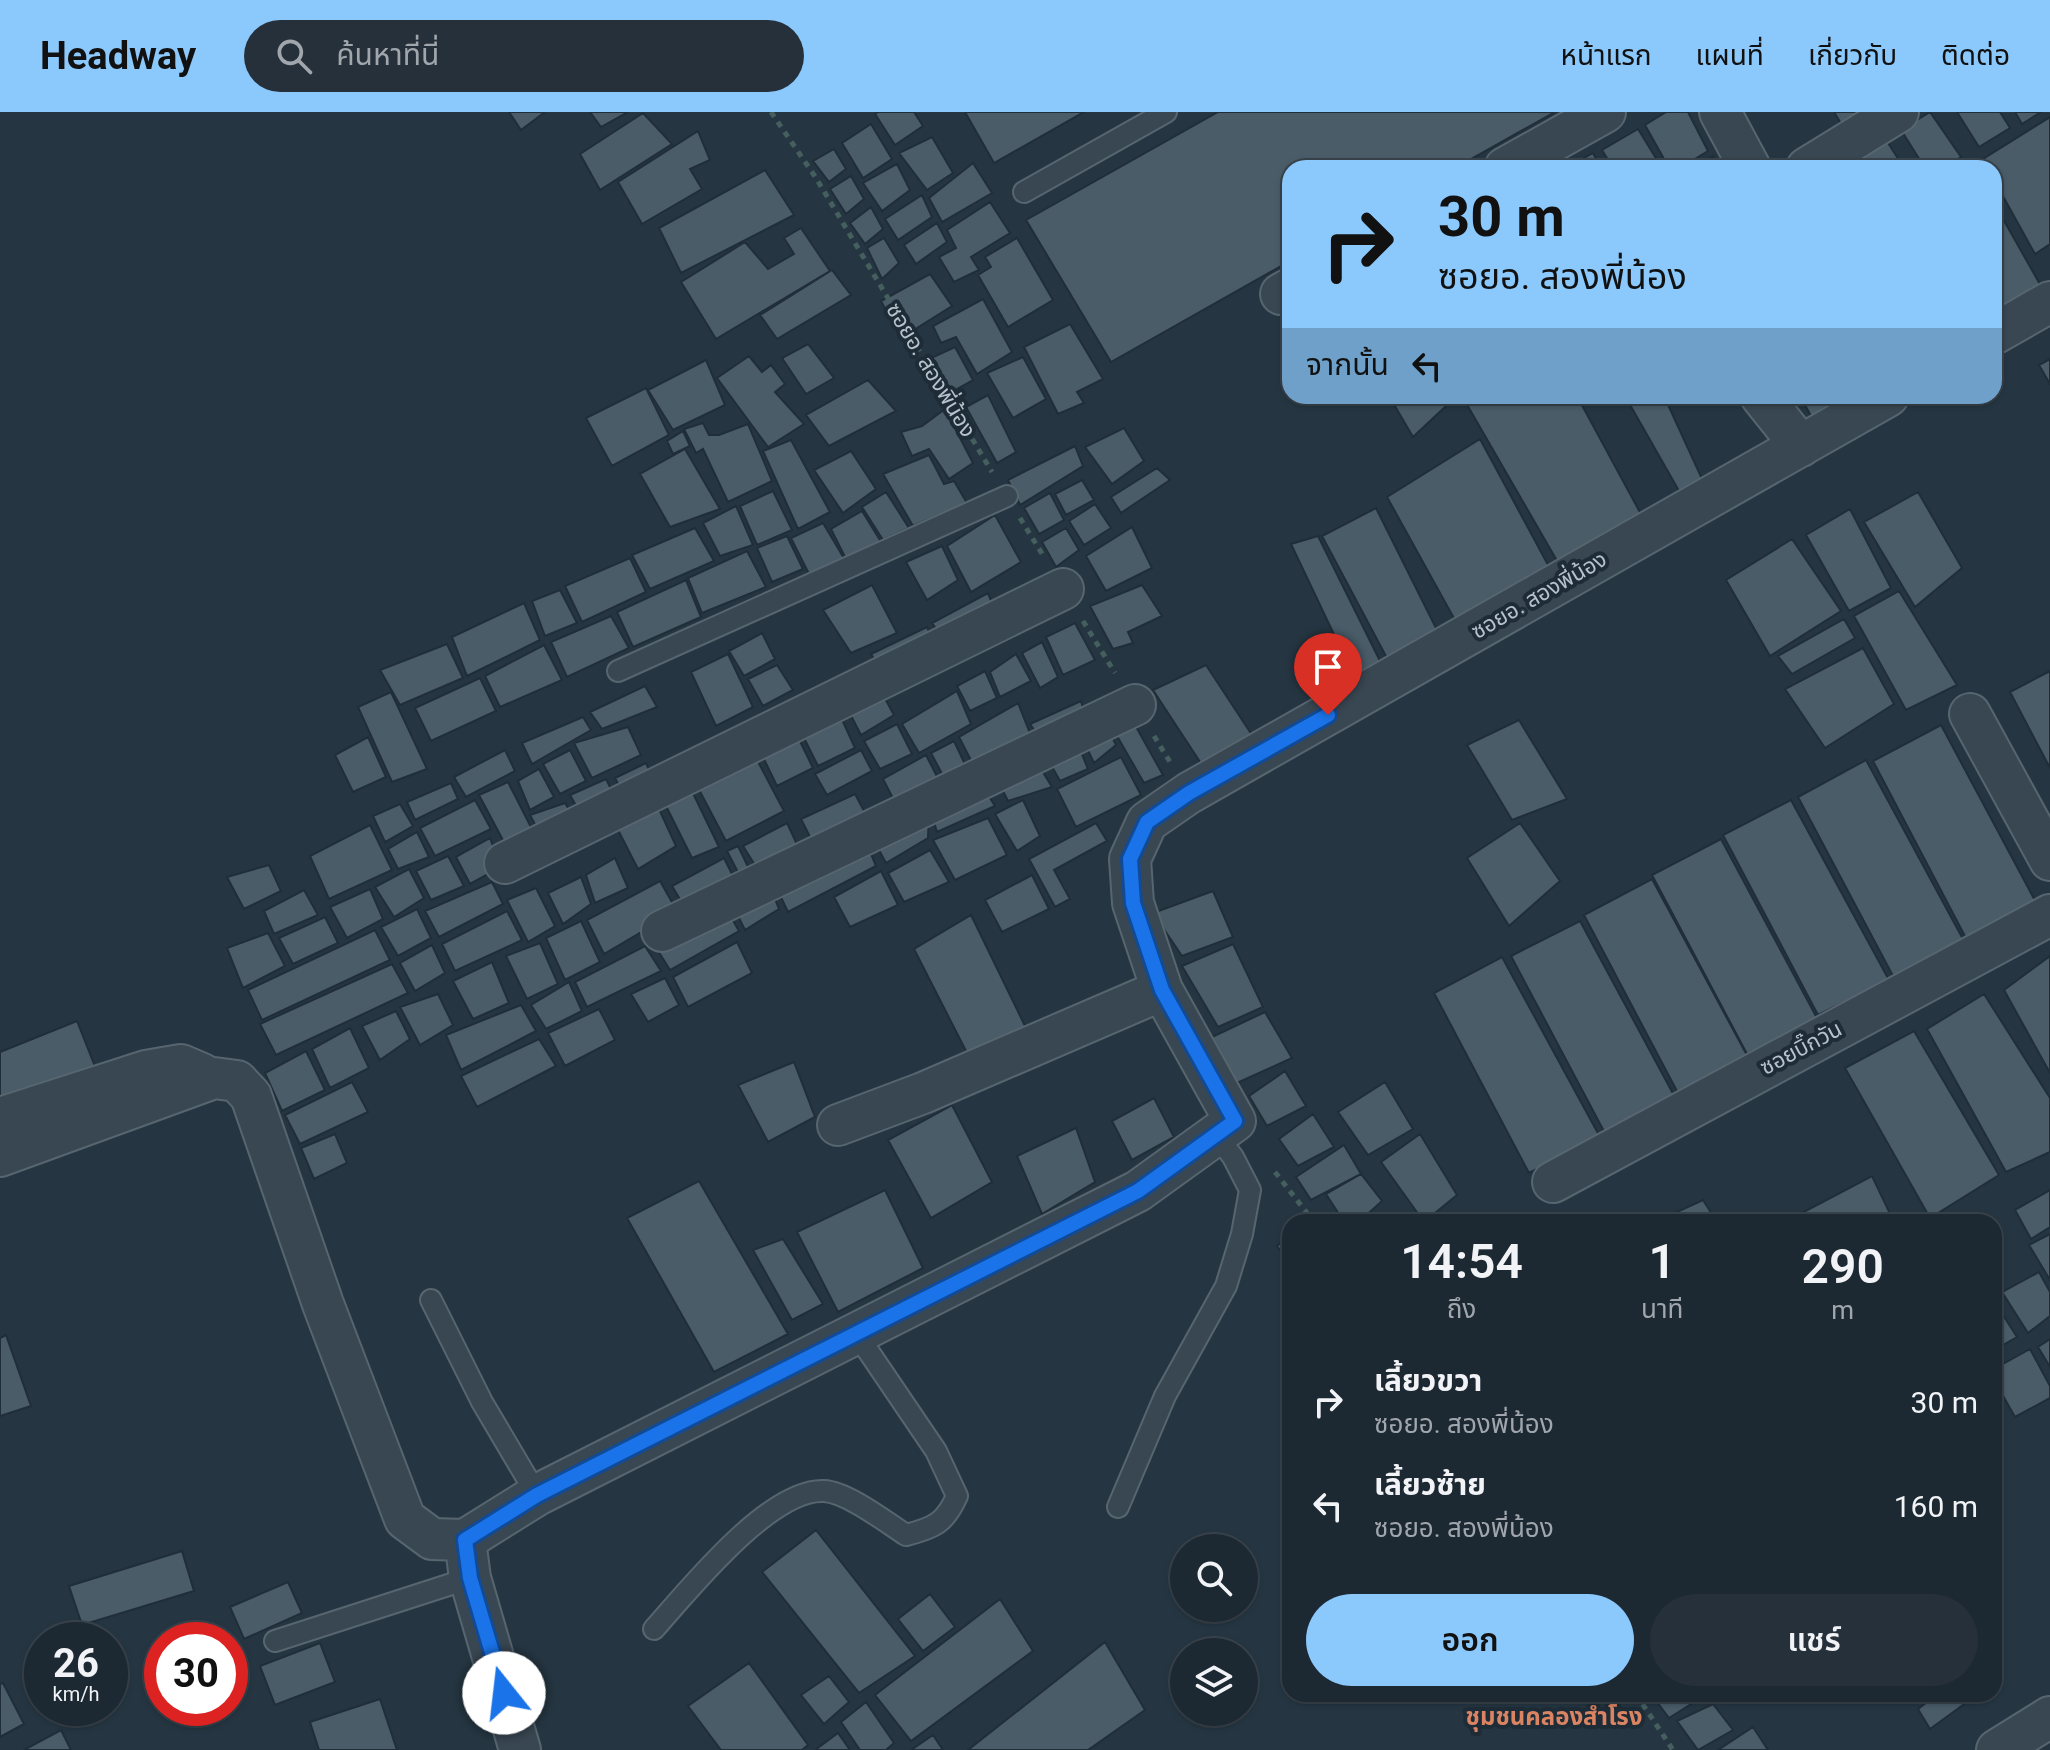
<!DOCTYPE html>
<html lang="th">
<meta charset="utf-8">
<style>
:root{--surface:#1c2832;--page:#25303a;--text:#f1f3f6;--muted:#a0a6ac;--line:#3a444d;--accent:#8bc8fc}
body{margin:0;font-family:Roboto,"Noto Sans Thai",sans-serif;background:var(--page);color:var(--text);height:100vh;display:flex;flex-direction:column;font-size:30px;white-space:nowrap}
*{box-sizing:border-box;margin:0}
p{font-size:26px;color:var(--muted)}
.icon{flex:none;width:44px;height:44px;fill:none;stroke:currentColor;stroke-width:2;stroke-linecap:round;stroke-linejoin:round}
.map{position:relative;flex:1;overflow:hidden}
.details{position:absolute;left:1282px;top:1102px;width:720px;height:488px;display:flex;flex-direction:column;background:var(--surface);border-radius:24px;box-shadow:0 2px 6px #0004,0 0 0 2px var(--line)}
.details>*{flex:none}
.guide{position:absolute;left:1282px;top:48px;width:720px;height:244px;border-radius:24px;box-shadow:0 2px 6px #0004,0 0 0 2px var(--line);background:#8bc8fc;color:#111;overflow:hidden}
.tools{position:absolute;left:1170px;top:1422px;display:grid;gap:16px}
.tools a{display:grid;place-items:center;width:88px;height:88px;border-radius:50%;background:var(--surface);box-shadow:0 2px 6px #0004,0 0 0 2px var(--line);font-size:40px}
.speed{position:absolute;left:24px;top:1510px;display:flex;gap:16px;font-size:40px;font-weight:700;text-align:center}
.speed>*{display:grid;place-content:center;width:104px;height:104px;border-radius:50%;background:var(--surface);box-shadow:0 2px 6px #0004,0 0 0 2px var(--line);line-height:1}
.speed small{font-size:20px;font-weight:400}
.speed .limit{border:12px solid #d22;background:#fff;color:#111}
.pin{position:absolute;display:grid;place-items:center;width:68px;height:68px;color:#fff;margin:-82px -34px;border-radius:50% 50% 50% 0;rotate:-45deg;box-shadow:0 0 8px #0007}
.pin .icon{rotate:45deg}
.me{position:absolute;width:88px;margin:-44px;rotate:344deg;stroke-linejoin:round;filter:drop-shadow(0 0 6px #0008)}
.turn{display:flex;align-items:center;gap:28px;height:168px;padding:0 24px;font-size:36px}
.turn .icon{width:104px;height:104px;stroke-width:2.5}
.turn b{display:block;font-size:56px;line-height:68px}
.then{display:flex;align-items:center;height:76px;padding:0 24px;background:#0003;gap:16px;font-size:30px}
.eta{display:flex;justify-content:space-evenly;align-items:center;height:136px;text-align:center}
.eta b{font-size:48px;font-weight:600;line-height:56px}
.cta{display:flex;gap:16px;margin-top:auto;padding:16px 24px}
.cta a{flex:1;height:92px;border-radius:48px;background:var(--accent);color:#111;font-size:32px;font-weight:600;line-height:92px;text-align:center}
.cta a+a{background:var(--page);color:var(--text)}
ul{padding:0;list-style:none}
li{display:flex;align-items:center;gap:24px;height:104px;padding:0 24px}
li div{flex:1}
li b{display:block;font-size:30px}
li em{font-style:normal}
header{display:flex;align-items:center;gap:48px;box-sizing:border-box;height:112px;padding:0 40px;background:var(--accent);color:#111}
header strong{font-size:38px}
nav{display:flex;gap:44px;margin-inline-start:auto;font-size:28px}
.search{width:560px;height:72px;background:var(--page);display:flex;align-items:center;gap:20px;box-sizing:border-box;padding:0 28px;border-radius:44px;color:var(--muted);font-size:30px}
.map>svg:first-child{display:block}
.building{fill:#495c68;stroke:#202e39;stroke-width:2}
.lines{fill:none;stroke-linecap:round;stroke-linejoin:round}
.service-casing{stroke:#57656f;stroke-width:24}
.minor-casing{stroke:#57656f;stroke-width:44}
.path{stroke:#455f5e;stroke-width:5;stroke-dasharray:6 6;stroke-linecap:butt}
.service{stroke:#394752;stroke-width:20}
.minor{stroke:#394752;stroke-width:40}
.route-casing{stroke:#114b97;stroke-width:20}
.route{stroke:#1a73e8;stroke-width:14}
.labels{text-anchor:middle;dominant-baseline:central;stroke-width:8;stroke-linejoin:round;paint-order:stroke}
.street-label{font-size:22px;fill:#b6c2cc;stroke:#1e2c37}
.neighbourhood-label{font-size:24px;font-weight:bold;fill:#da8463;stroke:#1e2c37}
</style>
<header>
<strong>Headway</strong>
<div class="search"><svg class="icon" aria-label="search" viewBox="0 0 24 24"><circle cx="10" cy="10" r="6"/><path d="M15 15l6 6"/></svg>ค้นหาที่นี่</div>
<nav><a>หน้าแรก</a><a>แผนที่</a><a>เกี่ยวกับ</a><a>ติดต่อ</a></nav>
</header>
<div class="map">
<svg width="2050" height="1638" viewBox="0 0 2050 1638">
<rect width="100%" height="100%" fill="#253642"/>
<path class="building" d="M509,0H545L521,18Z
M590,0H628L601,15Z
M878,0H914L923,14L895,33L875,2Z
M965,0H1084L994,51Z
M1218,0H1555L1455,56H1290V149L1111,250L1026,108Z
M1666,0H1688L1708,39L1680,56H1669L1645,13Z
M1834,0H1878L1845,18Z
M1930,0L1961,45L1944,56H1925L1901,18Z
M1957,0H2000L2010,16L1979,35Z
M2015,0H2041L2022,12Z
M643,1L672,32L600,78L580,42Z
M2050,5V132L2035,142L1994,68V56H1987L1983,47Z
M871,12L892,47L863,66L842,31Z
M1638,17L1662,56H1613L1602,38Z
M698,19L710,48L690,57L702,77L642,112L618,70Z
M1883,23L1904,56H1861L1852,41Z
M932,25L953,61L927,78L899,41Z
M834,37L846,57L829,70L813,49Z
M1593,41L1601,56H1566Z
M1713,44L1718,56H1693Z
M973,51L992,81L942,110L929,86Z
M897,52L910,78L882,99L863,71Z
M765,58L794,103L681,161L659,116Z
M851,64L864,87L846,102L830,77Z
M922,83L932,105L898,128L885,107Z
M990,90L1010,121L971,145L979,158L954,170L939,145L956,136L947,118Z
M1994,91L2041,174L1994,208Z
M871,95L883,117L865,132L850,111Z
M937,111L947,130L916,152L904,133Z
M801,116L830,159L716,227L681,170L745,130L768,157L794,142L784,126Z
M884,126L899,151L882,167L867,136Z
M1017,126L1053,188L1008,215L978,163L991,155L985,145Z
M832,158L851,183L777,227L760,203Z
M930,162L952,194L901,226L881,189Z
M983,187L1012,240L977,262L956,225L941,231L933,214Z
M1070,212L1103,267L1077,280L1084,291L1058,302L1024,235Z
M808,232L834,266L806,282L782,246Z
M955,235L973,268L939,287L918,252Z
M749,244L762,260L771,253L785,272L775,280L804,312L768,335L717,266Z
M1023,245L1046,287L1013,306L987,261Z
M2050,247V272L2039,253Z
M706,248L725,293L673,318L648,278Z
M868,268L896,299L829,334L806,303Z
M646,276L669,323L612,354L586,306Z
M988,283L1016,340L997,351L966,295Z
M1389,284H1440L1446,294L1413,325Z
M1462,284H1577L1642,404L1560,454Z
M1625,284H1664L1703,369L1683,386Z
M1800,284H1864L1816,313Z
M945,297L973,351L949,367L929,337L912,344L901,320L922,314Z
M703,311L709,323H719L748,312L772,369L728,390L703,337L696,341L684,317Z
M1124,316L1144,349L1112,372L1085,335Z
M683,319L690,334L673,342L667,329Z
M1480,327L1553,462L1456,510L1387,385Z
M791,328L830,400L798,417L763,339Z
M1075,334L1083,354L1020,393L1008,368Z
M685,337L720,397L670,415L640,362Z
M851,339L876,377L843,401L814,358Z
M929,343L944,372L954,369L967,391L913,414L883,362Z
M1157,356L1170,368L1121,401L1111,385Z
M1082,368L1094,388L1066,403L1055,382Z
M773,379L792,418L757,433L740,394Z
M886,380L909,416L883,428L862,395Z
M1918,380L1962,456L1915,495L1864,410Z
M1050,381L1064,408L1039,422L1024,396Z
M1095,392L1111,416L1084,433L1069,409Z
M736,394L753,433L720,444L703,411Z
M1376,396L1439,522L1388,548L1322,424Z
M1850,397L1891,476L1849,499L1806,423Z
M862,399L883,433L848,451L831,417Z
M995,403L1021,450L971,480L947,434Z
M823,411L845,448L810,464L791,426Z
M1132,415L1152,456L1106,479L1086,444Z
M695,416L714,449L650,477L632,443Z
M1066,416L1079,438L1056,455L1042,430Z
M787,424L803,457L772,470L757,436Z
M1318,424L1384,557L1327,584L1320,568L1349,554L1291,432Z
M1792,427L1841,499L1770,544L1726,468Z
M942,434L958,468L927,488L906,450Z
M747,439L766,475L702,501L688,466Z
M630,446L646,480L582,510L565,474Z
M686,468L701,505L633,535L617,500Z
M872,473L897,521L851,541L823,498Z
M1142,473L1162,504L1128,520L1133,531L1113,537L1090,494Z
M560,478L577,511L545,524L532,489Z
M1899,479L1957,573L1906,598L1854,504Z
M988,481L1001,516L953,541L932,511Z
M524,491L540,528L467,564L452,525Z
M611,504L629,536L567,565L551,530Z
M1844,507L1855,526L1792,562L1778,544Z
M1075,511L1095,548L1063,563L1046,525Z
M927,515L942,548L889,573L871,542Z
M762,521L775,547L744,564L729,539Z
M1042,530L1058,565L1040,576L1022,541Z
M447,532L463,566L400,593L380,558Z
M544,533L562,568L500,595L485,564Z
M1863,536L1894,592L1825,636L1785,577Z
M728,542L753,595L716,614L691,560Z
M1016,542L1031,569L1000,585L990,560Z
M777,553L793,578L763,594L748,567Z
M1206,553L1252,623L1202,653L1153,578Z
M985,559L997,586L970,599L957,574Z
M2050,559V656L2010,580Z
M480,566L496,599L431,629L415,596Z
M645,574L657,595L602,617L590,600Z
M957,579L971,612L919,641L902,612Z
M391,580L427,657L392,670L358,595Z
M882,581L894,603L861,623L847,596Z
M1081,589L1087,611L1043,631L1030,612Z
M1018,591L1035,634L978,662L959,625Z
M840,603L855,636L818,654L802,622Z
M1130,604L1163,663L1144,671L1113,617Z
M583,605L591,618L532,652L522,631Z
M1519,608L1567,687L1512,708L1467,633Z
M897,612L912,642L880,657L864,629Z
M1941,613L2038,794L1967,828L1873,649Z
M1107,614L1116,633L1094,651L1082,626Z
M628,615L641,643L592,666L574,631Z
M797,623L813,656L777,674L761,641Z
M368,625L386,665L353,680L335,643Z
M954,629L971,665L949,675L931,641Z
M1077,630L1088,657L1060,669L1046,644Z
M505,638L515,659L466,685L454,665Z
M570,638L586,669L560,682L543,652Z
M861,638L872,659L827,683L815,662Z
M926,643L944,678L899,698L883,667Z
M755,644L784,699L726,729L696,672Z
M1121,645L1141,683L1076,715L1057,677Z
M1866,648L1964,829L1893,864L1798,685Z
M646,651L660,683L631,696L615,666Z
M1038,652L1052,675L1008,689L998,669Z
M539,657L554,685L530,698L518,669Z
M606,667L618,691L583,706L570,683Z
M508,670L534,721L505,732L479,683Z
M451,671L458,687L415,708L407,690Z
M689,673L719,735L692,746L664,690Z
M983,675L995,694L937,720L932,704Z
M855,682L870,710L816,737L801,707Z
M475,688L491,717L435,744L420,716Z
M1023,688L1040,724L1017,739L995,702Z
M1791,688L1889,868L1818,903L1723,723Z
M565,691L573,704L540,722L530,703Z
M400,692L413,714L385,730L373,704Z
M659,697L676,734L638,757L618,718Z
M929,701L928,726L886,751L874,729Z
M988,706L1007,743L955,768L933,728Z
M787,711L802,743L763,766L743,734Z
M1096,711L1107,729L1054,758L1070,787L1055,795L1029,747Z
M1520,711L1560,769L1509,814L1467,746Z
M370,713L392,758L329,787L310,744Z
M417,720L429,745L398,757L388,737Z
M490,726L501,755L470,772L456,745Z
M1721,727L1818,908L1747,942L1652,763Z
M867,732L876,754L788,800L777,777Z
M738,734L754,767L744,772L727,739Z
M930,738L949,770L904,790L888,761Z
M448,744L464,774L431,788L416,759Z
M615,746L628,776L595,791L586,763Z
M724,746L738,774L687,799L672,774Z
M269,753L281,779L244,797L227,765Z
M409,757L424,786L394,805L375,775Z
M881,759L898,793L850,815L834,785Z
M1032,763L1049,797L1002,820L985,788Z
M581,765L591,792L563,812L548,781Z
M1652,767L1749,947L1679,983L1584,803Z
M660,769L677,799L604,842L587,808Z
M492,770L503,792L439,825L425,799Z
M536,776L555,814L528,830L507,788Z
M370,777L383,807L347,826L330,795Z
M771,777L779,797L745,818L732,792Z
M304,778L318,803L274,822L264,799Z
M1213,779L1233,825L1182,844L1153,801Z
M726,796L739,819L670,858L655,834Z
M417,797L431,826L398,844L381,815Z
M507,799L522,828L455,859L442,832Z
M971,803L1026,916L967,941L914,837Z
M325,805L338,831L293,852L279,826Z
M581,809L600,850L565,868L546,826Z
M1580,809L1677,989L1607,1025L1511,844Z
M375,818L390,848L262,908L248,878Z
M268,821L285,854L243,876L227,836Z
M737,830L752,861L688,895L673,865Z
M540,831L558,872L527,887L506,844Z
M1233,832L1263,895L1218,915L1182,854Z
M432,833L445,861L415,879L400,851Z
M645,834L661,859L587,895L575,870Z
M2050,844V961L2004,878Z
M1502,845L1600,1025L1529,1061L1434,881Z
M492,850L509,891L473,907L453,869Z
M392,852L408,881L276,943L260,912Z
M665,866L679,893L648,910L631,882Z
M569,870L582,899L546,917L531,893Z
M438,882L453,913L420,933L400,895Z
M1984,882L2050,986V1040L2006,1060L1927,917Z
M521,893L536,919L461,958L446,923Z
M599,897L615,928L565,954L548,921Z
M396,899L410,927L380,948L362,914Z
M1265,900L1292,946L1237,971L1212,925Z
M77,909L98,962L0,995V940Z
M350,916L369,956L330,976L312,937Z
M1914,919L1999,1063L1930,1106L1845,956Z
M539,927L556,954L477,995L461,964Z
M306,939L325,978L282,999L265,961Z
M794,950L815,1005L768,1030L738,973Z
M1285,959L1306,994L1267,1014L1249,984Z
M352,970L368,1000L300,1032L285,1003Z
M1385,970L1413,1017L1368,1043L1338,1000Z
M1154,986L1174,1025L1132,1048L1112,1009Z
M952,993L992,1070L931,1106L888,1028Z
M1313,1002L1334,1035L1298,1054L1279,1027Z
M1076,1016L1095,1070L1042,1102L1017,1044Z
M335,1022L347,1051L314,1067L301,1036Z
M1420,1022L1457,1083L1424,1110L1381,1050Z
M1344,1033L1361,1062L1311,1088L1296,1065Z
M1361,1062L1382,1089L1359,1110H1344L1326,1082Z
M1872,1064L1894,1110H1799L1796,1104Z
M699,1069L788,1222L714,1260L627,1106Z
M885,1078L923,1156L838,1200L797,1120Z
M2050,1078V1115L2031,1127L2015,1098Z
M1703,1088L1717,1110H1655Z
M2050,1122V1168L2029,1133Z
M1290,1123V1153L1277,1134Z
M783,1127L823,1192L792,1208L753,1138Z
M2039,1160L2050,1180V1204L2028,1221L2002,1180Z
M1994,1189L2017,1225L1994,1238Z
M6,1223L31,1294L0,1304V1226Z
M2050,1227V1255L2038,1235Z
M2030,1237L2050,1274V1286L2015,1305L1994,1268V1257Z
M1994,1284L2002,1297L1994,1302Z
M816,1418L915,1544L859,1581L762,1460Z
M182,1439L194,1479L82,1513L69,1474Z
M288,1470L302,1501L244,1527L230,1495Z
M930,1482L955,1515L923,1539L898,1507Z
M1000,1487L1033,1539L911,1629L875,1583Z
M1105,1530L1145,1598L1088,1638H968Z
M320,1531L335,1570L275,1593L260,1554Z
M749,1551L808,1633L802,1638H721L688,1594Z
M829,1564L849,1590L824,1612L801,1583Z
M3,1571L24,1612L0,1625V1572Z
M1651,1582H1707L1669,1606Z
M1938,1582H1962L1967,1590L1930,1617L1918,1597Z
M380,1587L397,1638H319L310,1610Z
M866,1590L894,1631L886,1638H860L841,1610Z
M1713,1592L1733,1618L1698,1638L1677,1609Z
M1753,1615L1768,1638H1718Z
M61,1618L71,1638H24Z
M838,1621L850,1638H815Z
M933,1623L943,1638H911Z"/>
<g class="lines">
<g class="service-casing">
<path id="service" d="M1024,80L1166,0
M618,559L1007,384
M431,1188L482,1290L537,1383
M1118,1395L1165,1284L1226,1174L1242,1122L1250,1078L1233,1045L1216,1023
M654,1517C688,1479 770,1376 824,1379C847,1380 886,1410 906,1423C934,1416 945,1411 957,1384L936,1339L856,1221
M275,1529L470,1466"/>
</g>
<g class="minor-casing">
<path id="minor" d="M1720,0L1750,56
M1505,56L1605,0
M1807,56L1898,0
M1281,182L1290,177
M1994,222L2050,190
M1761,284L1801,334
M1970,602L2050,748
M505,751L1063,477
M662,819L1135,593
M0,1006L146,959L181,953L202,962
M838,1013L923,981L1162,878
M0,1044L214,966L237,969L251,984L323,1192L405,1407L432,1427L465,1428
M1553,1070L2050,803
M520,1638L470,1466L465,1428L537,1383L1138,1079L1235,1009L1162,878L1133,791L1130,747L1147,710L1189,681L1888,284
M1997,1638L2050,1605"/>
</g>
<path class="path" d="M771,0L816,66L992,360
M1020,406L1044,445
M1083,509L1115,561
M1154,624L1170,650
M1275,1060L1314,1110
M1636,1582L1673,1638"/>
<use href="#service" class="service"/>
<use href="#minor" class="minor"/>
</g>
<g class="lines">
<g class="route-casing">
<path id="route" d="M504,1581L470,1466L465,1428L537,1383L1138,1079L1235,1009L1162,878L1133,791L1130,747L1147,710L1189,681L1328,603"/>
</g>
<use href="#route" class="route"/>
</g>
<g class="labels">
<g class="street-label">
<text transform="translate(931 258) rotate(59)">ซอยอ. สองพี่น้อง</text>
<text transform="translate(1539 483) rotate(-30)">ซอยอ. สองพี่น้อง</text>
<text transform="translate(1801 936) rotate(-28)">ซอยบิ๊กวัน</text>
</g>
<g class="neighbourhood-label">
<text x="1554" y="1605">ชุมชนคลองสำโรง</text>
</g>
</g>
</svg>
<div class="tools">
<a><svg class="icon" aria-label="search" viewBox="0 0 24 24"><circle cx="10" cy="10" r="6"/><path d="M15 15l6 6"/></svg></a>
<a><svg class="icon" aria-label="layers" viewBox="0 0 24 24"><path d="M12 4l9 5-9 5-9-5zM3 14l9 5 9-5"/></svg></a>
</div>
<div class="speed"><div>26<small>km/h</small></div><div class="limit">30</div></div>
<div class="pin" style="left:1328px;top:603px;background:#d93025"><svg class="icon" aria-label="arrive" viewBox="0 0 24 24"><path d="M6 21V4h12l-3 4 3 4H6"/></svg></div>
<svg class="me" style="left:504px;top:1581px" viewBox="-20 -20 40 40"><circle r="19" fill="#fff"/><path d="M0-13L10 11 0 6-10 11z" fill="#1a73e8"/></svg>
<div class="guide">
<div class="turn"><svg class="icon" aria-label="right" viewBox="0 0 24 24"><path d="M7 20v-9h11M14 6l5 5-5 5"/></svg><div><b>30 m</b>ซอยอ. สองพี่น้อง</div></div>
<div class="then">จากนั้น<svg class="icon" aria-label="left" viewBox="0 0 24 24"><path d="M17 20v-9H6M10 6l-5 5 5 5"/></svg></div>
</div>
<section class="details">
<div class="eta">
<div><b>14:54</b><p>ถึง</p></div>
<div><b>1</b><p>นาที</p></div>
<div><b>290</b><p>m</p></div>
</div>
<ul>
<li><svg class="icon" aria-label="right" viewBox="0 0 24 24"><path d="M7 20v-9h11M14 6l5 5-5 5"/></svg><div><b>เลี้ยวขวา</b><p>ซอยอ. สองพี่น้อง</p></div><em>30 m</em></li>
<li><svg class="icon" aria-label="left" viewBox="0 0 24 24"><path d="M17 20v-9H6M10 6l-5 5 5 5"/></svg><div><b>เลี้ยวซ้าย</b><p>ซอยอ. สองพี่น้อง</p></div><em>160 m</em></li>
</ul>
<div class="cta"><a>ออก</a><a>แชร์</a></div>
</section>
</div>
